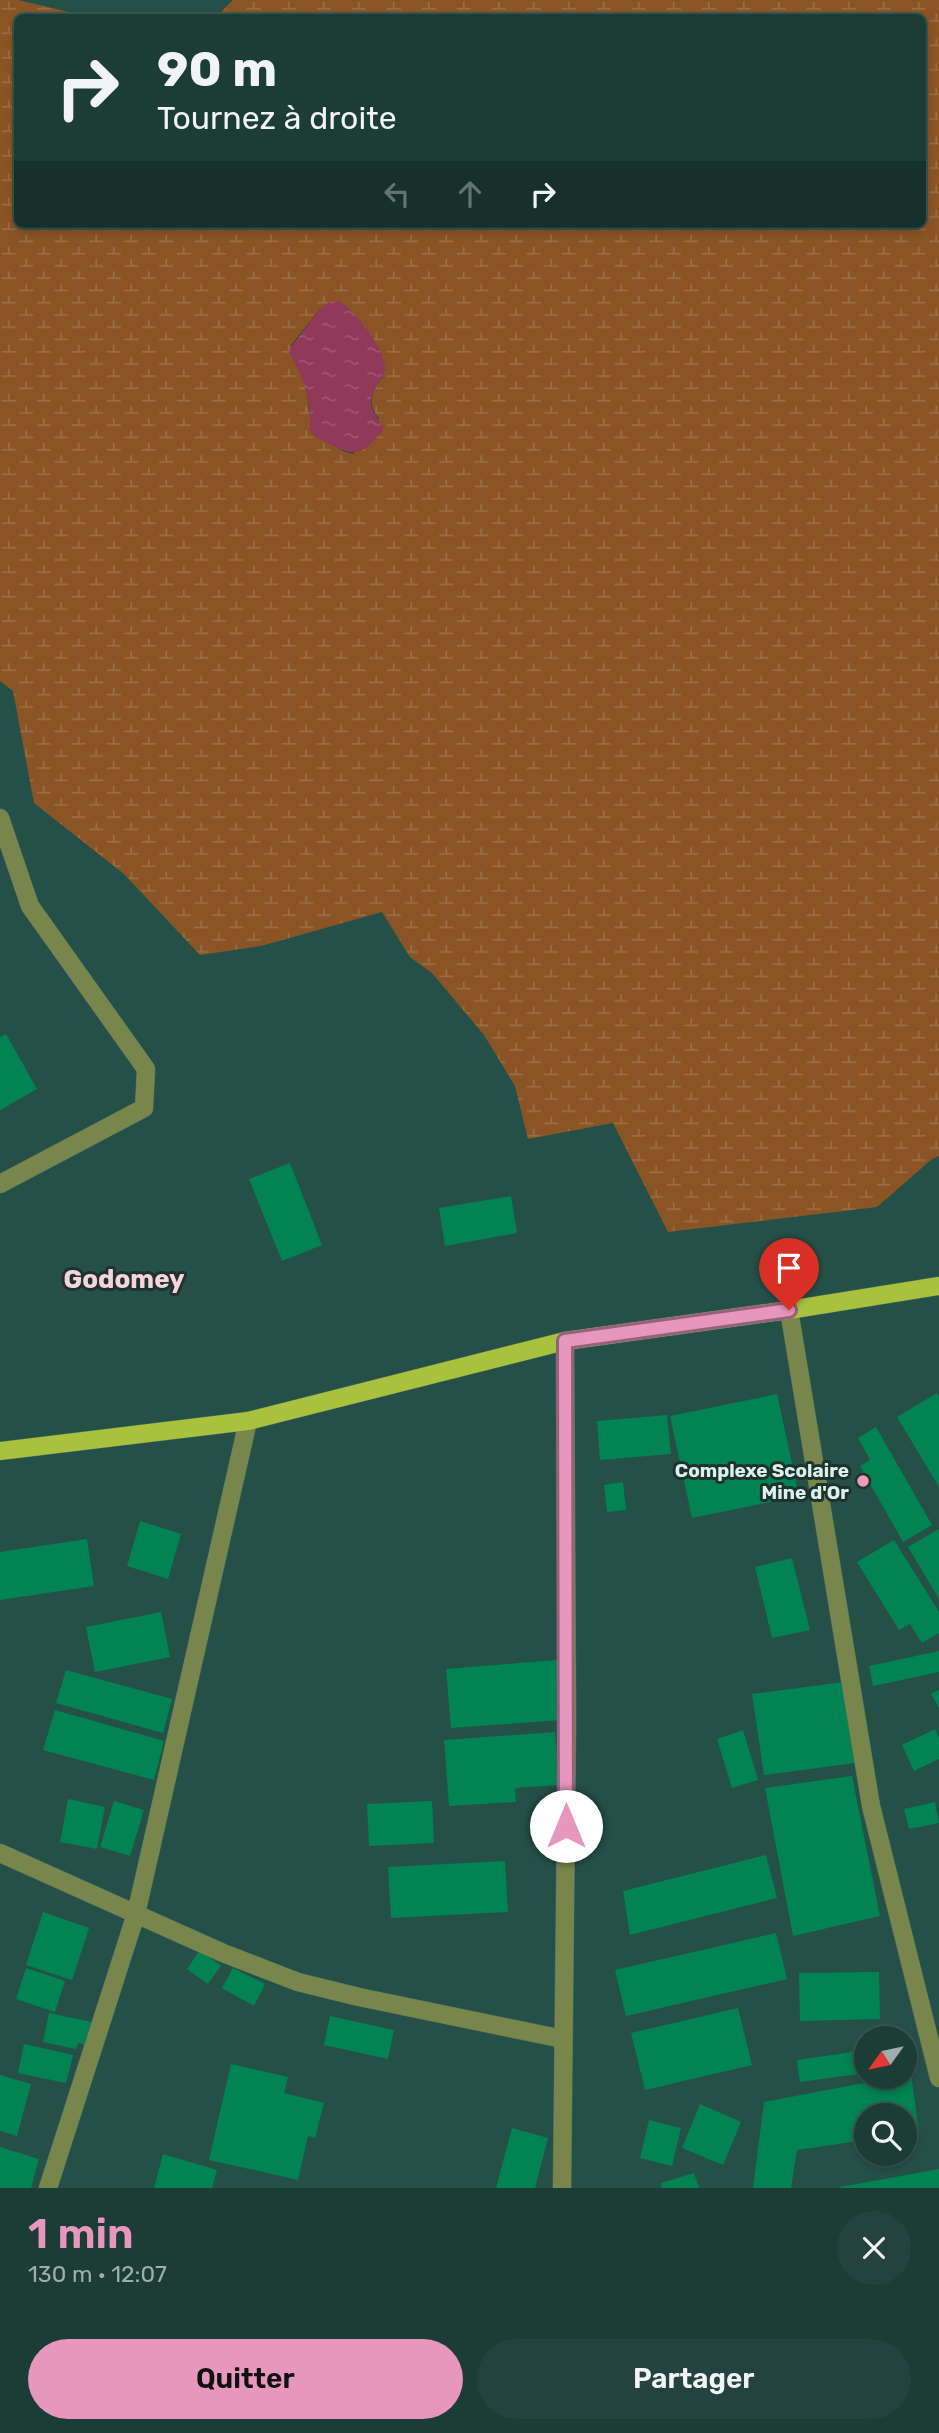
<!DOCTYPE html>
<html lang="fr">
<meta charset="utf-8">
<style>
:root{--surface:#1c3c36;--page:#25433e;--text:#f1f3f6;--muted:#a0adad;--line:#3a5651;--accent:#e797bd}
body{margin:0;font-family:Rubik,sans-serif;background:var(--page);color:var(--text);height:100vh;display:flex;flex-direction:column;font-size:26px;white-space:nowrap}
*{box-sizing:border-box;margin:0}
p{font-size:23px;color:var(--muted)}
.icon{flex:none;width:38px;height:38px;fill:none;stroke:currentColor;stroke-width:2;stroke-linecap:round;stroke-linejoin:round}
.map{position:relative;height:2188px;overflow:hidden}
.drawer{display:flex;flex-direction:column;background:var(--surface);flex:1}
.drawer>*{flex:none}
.top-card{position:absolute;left:14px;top:14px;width:912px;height:214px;border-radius:10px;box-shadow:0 4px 10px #0003,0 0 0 2px var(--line);background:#1c3c36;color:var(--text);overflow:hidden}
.needle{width:46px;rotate:237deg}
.fabs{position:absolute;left:854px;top:2026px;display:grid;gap:14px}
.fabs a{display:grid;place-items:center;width:63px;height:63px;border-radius:50%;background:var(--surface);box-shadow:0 4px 10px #0003,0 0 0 2px var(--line);font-size:35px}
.pin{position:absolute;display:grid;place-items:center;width:60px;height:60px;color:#fff;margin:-72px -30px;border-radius:50% 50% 50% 0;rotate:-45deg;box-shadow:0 0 7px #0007}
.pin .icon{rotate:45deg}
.me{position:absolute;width:77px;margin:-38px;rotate:0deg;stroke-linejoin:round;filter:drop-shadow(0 0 5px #0008)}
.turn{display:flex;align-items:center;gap:24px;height:147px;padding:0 28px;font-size:32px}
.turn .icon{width:91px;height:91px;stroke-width:2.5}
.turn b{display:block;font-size:49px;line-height:60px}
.lanes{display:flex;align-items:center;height:66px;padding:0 28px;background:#0003;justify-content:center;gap:35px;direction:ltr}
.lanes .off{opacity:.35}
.round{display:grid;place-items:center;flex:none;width:74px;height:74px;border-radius:37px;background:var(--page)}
.head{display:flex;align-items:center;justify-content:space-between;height:119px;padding:0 28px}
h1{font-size:42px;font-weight:600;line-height:52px;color:var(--accent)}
.cta{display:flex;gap:14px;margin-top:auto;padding:14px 28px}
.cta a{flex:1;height:80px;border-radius:42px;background:var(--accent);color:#111;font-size:28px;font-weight:600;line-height:80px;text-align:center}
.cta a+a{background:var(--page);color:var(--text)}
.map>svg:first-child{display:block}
.wetland{fill:url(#wetland-marsh);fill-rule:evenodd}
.water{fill:url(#water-ripples)}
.building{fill:#018353}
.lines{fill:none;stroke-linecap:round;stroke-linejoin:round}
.minor-casing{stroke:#466d66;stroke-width:19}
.major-casing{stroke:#466d66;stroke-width:19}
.minor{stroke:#79864b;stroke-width:18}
.major{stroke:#a9c13d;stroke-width:18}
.route-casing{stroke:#96627b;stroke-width:18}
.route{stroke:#e797bd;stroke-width:12}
.poi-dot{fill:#f09ab6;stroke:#1f322e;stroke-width:2.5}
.labels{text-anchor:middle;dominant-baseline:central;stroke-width:6;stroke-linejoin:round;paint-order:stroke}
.poi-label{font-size:19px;font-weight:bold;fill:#dbf2ec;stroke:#1f322e;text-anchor:end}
.district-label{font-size:26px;font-weight:bold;fill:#f6d4de;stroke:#1f322e}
</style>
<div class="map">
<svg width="939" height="2188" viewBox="0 0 939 2188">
<defs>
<pattern id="wetland-marsh" width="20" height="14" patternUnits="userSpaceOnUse" patternTransform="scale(1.75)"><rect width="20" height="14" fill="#8b5424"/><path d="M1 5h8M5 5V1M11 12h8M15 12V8" fill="none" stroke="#9b6d44"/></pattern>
<pattern id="water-ripples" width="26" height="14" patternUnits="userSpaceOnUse" patternTransform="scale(1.75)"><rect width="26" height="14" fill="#91395b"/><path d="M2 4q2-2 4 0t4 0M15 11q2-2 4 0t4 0" fill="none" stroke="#a05673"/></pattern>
</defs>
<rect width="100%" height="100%" fill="#255048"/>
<path class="wetland" d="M0,0H18L90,17L18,18V224H922V18L216,17L233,0H939V1156L932,1159L877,1207L668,1232L613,1123L528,1139L515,1086L484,1035L432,973L410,957L382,912L261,946L200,955L124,874L34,803L13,691L0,681ZM320,309L383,377C372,390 366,404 379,418L353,454L345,452L312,434L310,427V416L305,381L294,362L291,345Z"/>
<path class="water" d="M339,301C354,309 386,350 385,369C383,382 370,389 371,404C372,413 380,420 384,429C363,452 360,460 330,444C324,441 316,438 312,433C308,427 311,418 310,411C306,384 301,375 288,351L320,309L329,302Z"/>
<path class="building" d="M6,1034L37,1089L0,1110V1037Z
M290,1163L322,1245L282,1261L249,1179Z
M511,1196L517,1233L445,1246L439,1208Z
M937,1393L939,1397V1487L897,1417Z
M777,1394L799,1496L692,1518L670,1416Z
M667,1415L671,1454L600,1460L597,1421Z
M876,1427L932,1525L903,1542L860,1466L870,1460L858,1438Z
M623,1482L626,1510L607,1512L604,1485Z
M140,1521L181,1534L168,1579L127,1566Z
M939,1529V1599L908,1547Z
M87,1539L94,1586L0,1600V1552Z
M894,1540L939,1612V1633L922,1643L910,1624L899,1630L857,1562Z
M792,1558L810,1630L772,1638L755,1567Z
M161,1612L170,1657L95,1672L86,1627Z
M939,1651V1672L873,1686L869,1666Z
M557,1660L562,1720L451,1728L446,1669Z
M66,1670L172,1699L163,1733L56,1703Z
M844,1682L855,1763L764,1775L752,1694Z
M939,1690V1708L931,1694Z
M55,1710L164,1741L154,1780L43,1750Z
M935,1729L939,1739V1759L914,1771L902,1745Z
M743,1730L758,1780L732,1788L717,1739Z
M555,1732L559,1785L515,1788L516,1802L449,1806L444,1740Z
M852,1776L880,1916L793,1936L765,1788Z
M68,1799L105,1807L97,1849L60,1842Z
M114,1801L144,1810L130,1856L100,1847Z
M432,1801L434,1843L369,1846L367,1804Z
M935,1802L939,1823L909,1829L904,1809Z
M766,1855L777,1898L630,1935L623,1891Z
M505,1861L508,1912L391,1918L388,1867Z
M43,1912L89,1928L72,1980L26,1965Z
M776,1933L787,1979L626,2016L615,1970Z
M200,1950L221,1966L208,1984L187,1969Z
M26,1968L65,1981L55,2012L16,1999Z
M233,1968L265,1984L254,2006L222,1988Z
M879,1972L880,2019L800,2021L799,1973Z
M738,2008L752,2065L645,2090L631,2033Z
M49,2013L92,2022L88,2046L78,2043L76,2049L43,2042Z
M330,2016L394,2030L388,2059L324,2045Z
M24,2044L73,2055L66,2083L18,2073Z
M911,2044L914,2067L905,2068V2045Z
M866,2050V2073L800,2082L797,2060Z
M231,2064L288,2077L284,2093L324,2103L315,2138L308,2136L298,2180L209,2160Z
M911,2074L919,2133L905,2135V2116H866V2140L797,2150L791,2188H753L764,2102Z
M0,2075L31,2084L17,2136L0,2131Z
M700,2104L741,2122L723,2165L682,2148Z
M649,2120L681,2128L672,2166L640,2158Z
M512,2128L548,2138L535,2188H496Z
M0,2147L39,2159L31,2188H0Z
M163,2154L217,2170L212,2188H154Z
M939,2169V2188H840V2187Z
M694,2173L699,2188H662L661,2183Z"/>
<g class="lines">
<g class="minor-casing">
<path id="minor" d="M0,818L30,906L146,1069L144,1108L0,1184
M789,1310L871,1806L939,2078
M0,1853L223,1953L298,1982L359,1997L563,2039
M48,2188L136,1914L248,1421
M562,2188L567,1720L565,1341"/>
</g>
<g class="major-casing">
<path id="major" d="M0,1451L248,1421L565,1341L789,1310L939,1286"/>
</g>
<use href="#minor" class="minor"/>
<use href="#major" class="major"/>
</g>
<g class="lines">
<g class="route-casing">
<path id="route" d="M566,1826L565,1341L789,1310"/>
</g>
<use href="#route" class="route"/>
</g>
<circle class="poi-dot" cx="863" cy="1481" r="7"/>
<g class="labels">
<g class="poi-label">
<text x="849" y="1470">Complexe Scolaire<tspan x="849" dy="22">Mine d'Or</tspan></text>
</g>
<g class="district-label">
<text x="124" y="1279">Godomey</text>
</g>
</g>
</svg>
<div class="fabs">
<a><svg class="needle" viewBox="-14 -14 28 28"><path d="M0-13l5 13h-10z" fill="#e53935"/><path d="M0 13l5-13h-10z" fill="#a0adad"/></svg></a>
<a><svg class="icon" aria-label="search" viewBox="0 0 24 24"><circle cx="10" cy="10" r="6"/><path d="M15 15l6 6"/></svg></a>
</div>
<div class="pin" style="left:789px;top:1310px;background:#d93025"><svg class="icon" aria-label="arrive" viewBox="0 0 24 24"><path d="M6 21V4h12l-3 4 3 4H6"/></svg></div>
<svg class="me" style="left:566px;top:1826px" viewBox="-20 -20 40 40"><circle r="19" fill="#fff"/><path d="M0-13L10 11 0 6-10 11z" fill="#e797bd"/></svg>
<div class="top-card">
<div class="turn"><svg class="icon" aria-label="right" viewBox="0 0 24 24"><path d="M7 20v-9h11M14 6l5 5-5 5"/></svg><div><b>90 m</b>Tournez à droite</div></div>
<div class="lanes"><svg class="icon off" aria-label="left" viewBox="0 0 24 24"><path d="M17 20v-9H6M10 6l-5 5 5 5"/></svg><svg class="icon off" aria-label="ahead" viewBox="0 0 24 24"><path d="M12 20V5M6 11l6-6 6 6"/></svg><svg class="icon" aria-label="right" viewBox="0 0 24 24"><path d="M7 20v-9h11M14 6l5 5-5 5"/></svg></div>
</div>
</div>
<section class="drawer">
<div class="head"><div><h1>1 min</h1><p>130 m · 12:07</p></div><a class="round"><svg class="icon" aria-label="close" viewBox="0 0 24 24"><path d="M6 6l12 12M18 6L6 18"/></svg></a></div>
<div class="cta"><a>Quitter</a><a>Partager</a></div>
</section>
